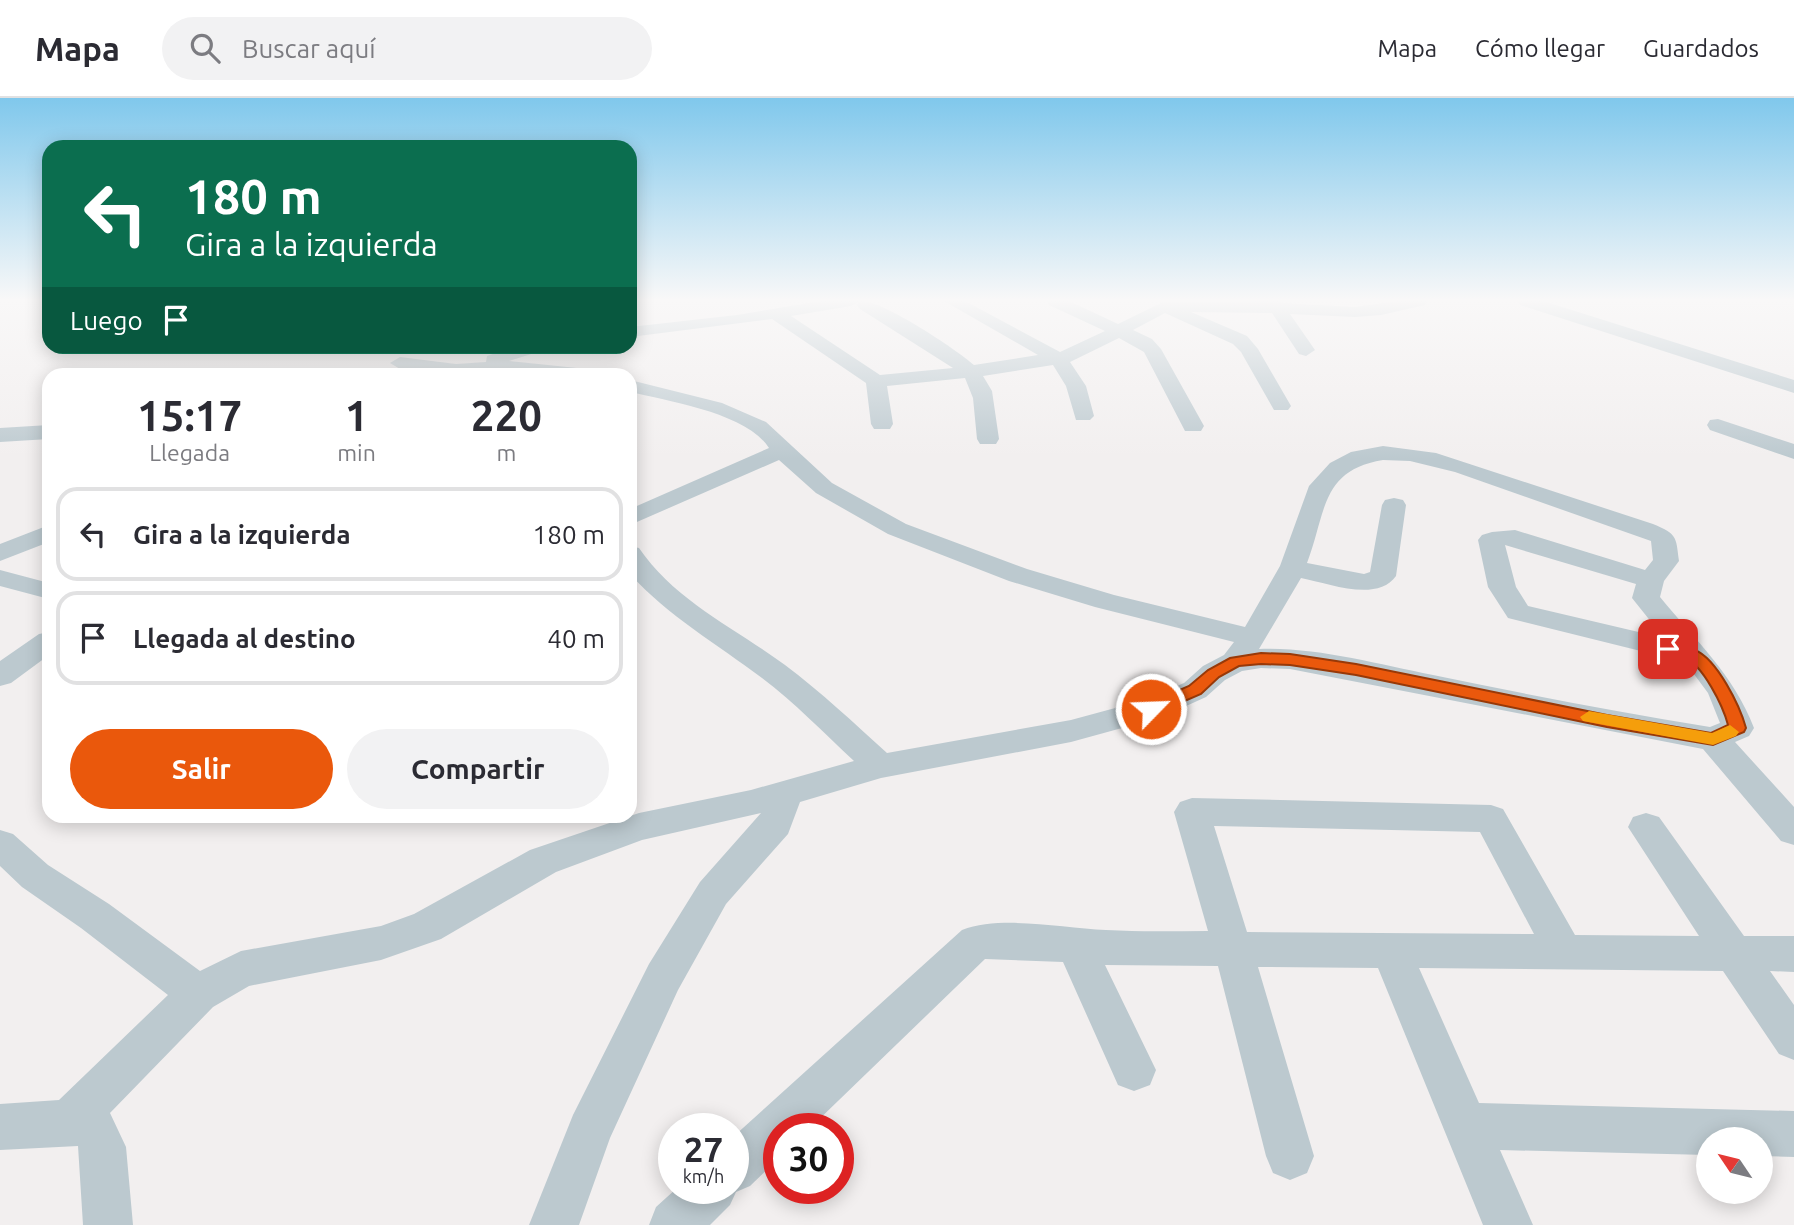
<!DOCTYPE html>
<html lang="es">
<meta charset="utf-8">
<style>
:root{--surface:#fff;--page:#f2f2f3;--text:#2b2b33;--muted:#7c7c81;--line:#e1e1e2;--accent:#ea580c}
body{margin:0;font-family:Ubuntu,sans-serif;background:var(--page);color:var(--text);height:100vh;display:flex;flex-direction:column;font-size:26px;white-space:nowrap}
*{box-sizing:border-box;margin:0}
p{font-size:23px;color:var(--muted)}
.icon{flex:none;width:38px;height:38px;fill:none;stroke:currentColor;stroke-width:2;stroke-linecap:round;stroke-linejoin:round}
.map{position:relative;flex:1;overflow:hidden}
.sheet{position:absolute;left:42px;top:270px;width:595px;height:455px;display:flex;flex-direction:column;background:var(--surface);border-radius:21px;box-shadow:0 4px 18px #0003}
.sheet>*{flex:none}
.banner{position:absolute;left:42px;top:42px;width:595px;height:214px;border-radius:21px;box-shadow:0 4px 18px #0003;background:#0b6e4f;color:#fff;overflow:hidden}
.needle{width:46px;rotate:305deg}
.fabs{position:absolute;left:1696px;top:1029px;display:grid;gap:14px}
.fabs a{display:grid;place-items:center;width:77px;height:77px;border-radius:50%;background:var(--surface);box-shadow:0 4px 18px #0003;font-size:35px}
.speed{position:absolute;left:658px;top:1015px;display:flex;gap:14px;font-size:35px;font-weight:700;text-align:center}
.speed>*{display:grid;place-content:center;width:91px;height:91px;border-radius:50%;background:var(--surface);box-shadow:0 4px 18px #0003;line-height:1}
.speed small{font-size:18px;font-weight:400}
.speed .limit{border:10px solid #d22;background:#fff;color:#111}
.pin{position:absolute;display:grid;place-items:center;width:60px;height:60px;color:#fff;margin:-30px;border-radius:14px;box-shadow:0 4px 10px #0006}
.me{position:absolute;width:77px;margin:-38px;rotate:66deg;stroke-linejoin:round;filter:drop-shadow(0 0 5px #0008)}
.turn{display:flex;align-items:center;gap:24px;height:147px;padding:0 28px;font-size:32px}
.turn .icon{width:91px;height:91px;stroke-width:2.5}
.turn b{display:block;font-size:49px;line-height:60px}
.then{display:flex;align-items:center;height:66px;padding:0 28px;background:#0003;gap:14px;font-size:26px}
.eta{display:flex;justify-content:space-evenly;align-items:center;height:119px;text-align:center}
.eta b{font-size:42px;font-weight:600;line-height:49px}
.button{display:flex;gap:14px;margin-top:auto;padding:14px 28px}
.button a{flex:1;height:80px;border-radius:42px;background:var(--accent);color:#fff;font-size:28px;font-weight:600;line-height:80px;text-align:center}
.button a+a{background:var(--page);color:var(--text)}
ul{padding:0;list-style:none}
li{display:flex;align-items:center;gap:21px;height:94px;margin:0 14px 10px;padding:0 14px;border:4px solid var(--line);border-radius:21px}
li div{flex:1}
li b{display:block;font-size:26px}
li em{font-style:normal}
header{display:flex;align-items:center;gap:42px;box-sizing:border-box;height:98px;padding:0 35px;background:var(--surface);border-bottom:2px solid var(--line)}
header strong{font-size:33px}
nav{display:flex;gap:38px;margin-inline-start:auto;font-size:24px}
.search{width:490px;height:63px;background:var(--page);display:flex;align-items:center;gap:18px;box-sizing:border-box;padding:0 24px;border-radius:38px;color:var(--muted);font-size:26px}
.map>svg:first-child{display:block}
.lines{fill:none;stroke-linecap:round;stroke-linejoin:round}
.minor{fill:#bcc9cf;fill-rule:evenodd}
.route{fill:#ea580c;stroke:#983908;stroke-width:2}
.slow{fill:#f59e0b}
</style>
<header>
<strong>Mapa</strong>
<div class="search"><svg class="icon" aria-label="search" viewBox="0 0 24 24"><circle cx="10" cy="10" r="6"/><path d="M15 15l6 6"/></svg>Buscar aquí</div>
<nav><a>Mapa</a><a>Cómo llegar</a><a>Guardados</a></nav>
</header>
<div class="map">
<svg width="1794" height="1127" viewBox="0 0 1794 1127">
<rect width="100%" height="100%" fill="#f2efef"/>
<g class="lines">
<path class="minor" d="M821,203H860L851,208L791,218L880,277L953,270L860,211L857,207L860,203C881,201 956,251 974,267L1038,257L944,203H965L1060,254L1105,233L1049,207L1047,203H1069L1118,226L1163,204L1281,203L1282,205L1355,209L1398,203H1428L1425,207L1381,217L1355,219L1290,216L1315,252L1306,258L1299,256L1272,215L1191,214L1247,238L1258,251L1291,308L1288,312H1274L1241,254L1233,246L1165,215L1133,232L1152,241L1161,251L1204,328L1201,333H1185L1144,254L1119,240L1070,264L1086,288L1094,318L1090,322H1076L1066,288L1053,267L983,278L992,293L999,341L996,346H980L977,341L973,300L965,280L887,288L893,326L890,331H874L871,326L866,285L772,221L630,239V229L737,217Z
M1517,203H1543L1794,282V295L1520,207Z
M517,248H546L544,252L509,263L577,270L587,276H445L400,271L390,265L400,259L456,266L486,264L487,258Z
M630,282L722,305L766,324L832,385L906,426L1027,471L1114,497L1245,529L1280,468L1309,388L1330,365L1351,354L1383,348L1436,355L1653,426C1677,436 1676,438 1679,463L1664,483L1660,499C1695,542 1734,577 1754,630L1749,638L1735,644L1794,709V747L1781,743L1703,651L1290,571L1261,570L1242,573L1225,582L1206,599L1162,619L1071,644L881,680L800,704L788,736L726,806L678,892L610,1040L579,1127H529L573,1017L649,866L700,784L761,715L642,742L556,774L441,841L381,862L249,888L213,909L110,1015L126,1049L133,1127H83L78,1048L0,1052V1006L59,1002L168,897L81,830L22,789L0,768V732L13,736L48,767L109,806L200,873L241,853L381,828L414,816L530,752L639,715L751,692L854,663C824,635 795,605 762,580C717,546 668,518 630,476V448L639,450C675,503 735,530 785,567C821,594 854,625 887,655L1071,622L1141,603L1184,585L1203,568L1224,557L1234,544L1095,509L1009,483L888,436L816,395L779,362L630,427V411L769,350C747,315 668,303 630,294ZM1383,362L1410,363L1455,374L1651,443L1653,462L1645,472L1515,432L1492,434L1482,437L1478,442L1488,489L1508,520L1685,564L1708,595L1720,625L1710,629C1617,614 1525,596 1433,577C1376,566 1317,549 1259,551L1301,480C1328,485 1377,505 1396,478L1406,407L1403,402L1394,400L1385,402L1382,407L1370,474L1364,476L1307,465C1326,416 1320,372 1383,362ZM1505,447L1636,486L1632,500L1664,540L1528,508L1516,489Z
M1718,321L1794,346V361L1710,332L1707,327L1710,322Z
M49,327V341L0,344V330Z
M49,427V444L0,463V446Z
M0,472L49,485V501L0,488Z
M49,534V557L11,585L0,588V563L39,536Z
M1192,700L1491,707L1503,711L1575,837L1699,838L1628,729L1633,719L1646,715L1659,719L1744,838H1794V874L1770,873L1794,907V962L1779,956L1723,873L1419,870L1479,1005L1794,1013V1059L1760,1058V1041H1708V1057L1500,1052L1533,1127H1483L1378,870L1258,869L1314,1058L1307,1075L1290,1082L1273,1075L1266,1058L1218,868L1105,867L1156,972L1150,987L1134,993L1118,987L1063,864L985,861L809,1031H779V1060L750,1088L736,1094L730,1107L710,1127H649L656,1109L677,1090H733V1039L962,832C1002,817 1063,830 1106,832C1140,834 1174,833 1208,833L1174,714L1180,704ZM1214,728L1480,734L1534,836L1247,834Z"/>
</g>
<linearGradient id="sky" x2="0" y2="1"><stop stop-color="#80c8ec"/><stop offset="0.56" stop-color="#f9f8f8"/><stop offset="1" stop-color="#f9f8f8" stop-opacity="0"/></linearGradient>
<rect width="1794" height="361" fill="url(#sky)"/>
<path class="route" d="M1668,545C1677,547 1687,548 1695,552C1717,561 1740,608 1746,630L1744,634L1713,647L1607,629L1356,577L1290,567L1261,566L1239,568L1219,579L1201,596L1157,615H1145L1143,611L1145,607L1189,588L1208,572L1230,560L1261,555L1290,556L1356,566L1607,617L1711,635L1728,627C1723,608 1703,567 1684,559C1677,557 1669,556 1662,554L1660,551Z"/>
<path class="slow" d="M1589,613L1712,635L1730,627L1739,634L1736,638L1713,647L1583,623L1580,619Z"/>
</svg>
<div class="fabs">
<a><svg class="needle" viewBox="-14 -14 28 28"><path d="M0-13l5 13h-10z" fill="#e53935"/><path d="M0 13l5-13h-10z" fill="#7c7c81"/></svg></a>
</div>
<div class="speed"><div>27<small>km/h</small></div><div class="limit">30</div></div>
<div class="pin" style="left:1668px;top:551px;background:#d93025"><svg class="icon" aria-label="arrive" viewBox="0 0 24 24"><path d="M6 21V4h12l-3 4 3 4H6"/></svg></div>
<svg class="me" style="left:1151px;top:611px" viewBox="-20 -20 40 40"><circle r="17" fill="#ea580c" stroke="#fff" stroke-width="3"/><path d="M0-11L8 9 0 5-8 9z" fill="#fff"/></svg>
<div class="banner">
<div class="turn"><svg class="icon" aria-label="left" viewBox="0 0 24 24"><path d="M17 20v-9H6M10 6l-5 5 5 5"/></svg><div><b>180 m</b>Gira a la izquierda</div></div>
<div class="then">Luego<svg class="icon" aria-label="arrive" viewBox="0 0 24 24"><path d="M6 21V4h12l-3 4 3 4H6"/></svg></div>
</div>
<section class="sheet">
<div class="eta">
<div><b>15:17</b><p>Llegada</p></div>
<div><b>1</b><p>min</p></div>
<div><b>220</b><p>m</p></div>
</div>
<ul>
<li><svg class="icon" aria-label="left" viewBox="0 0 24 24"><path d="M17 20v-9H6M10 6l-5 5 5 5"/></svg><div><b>Gira a la izquierda</b></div><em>180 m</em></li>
<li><svg class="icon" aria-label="arrive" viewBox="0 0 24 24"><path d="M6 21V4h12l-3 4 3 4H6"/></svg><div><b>Llegada al destino</b></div><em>40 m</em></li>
</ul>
<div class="button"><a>Salir</a><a>Compartir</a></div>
</section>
</div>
